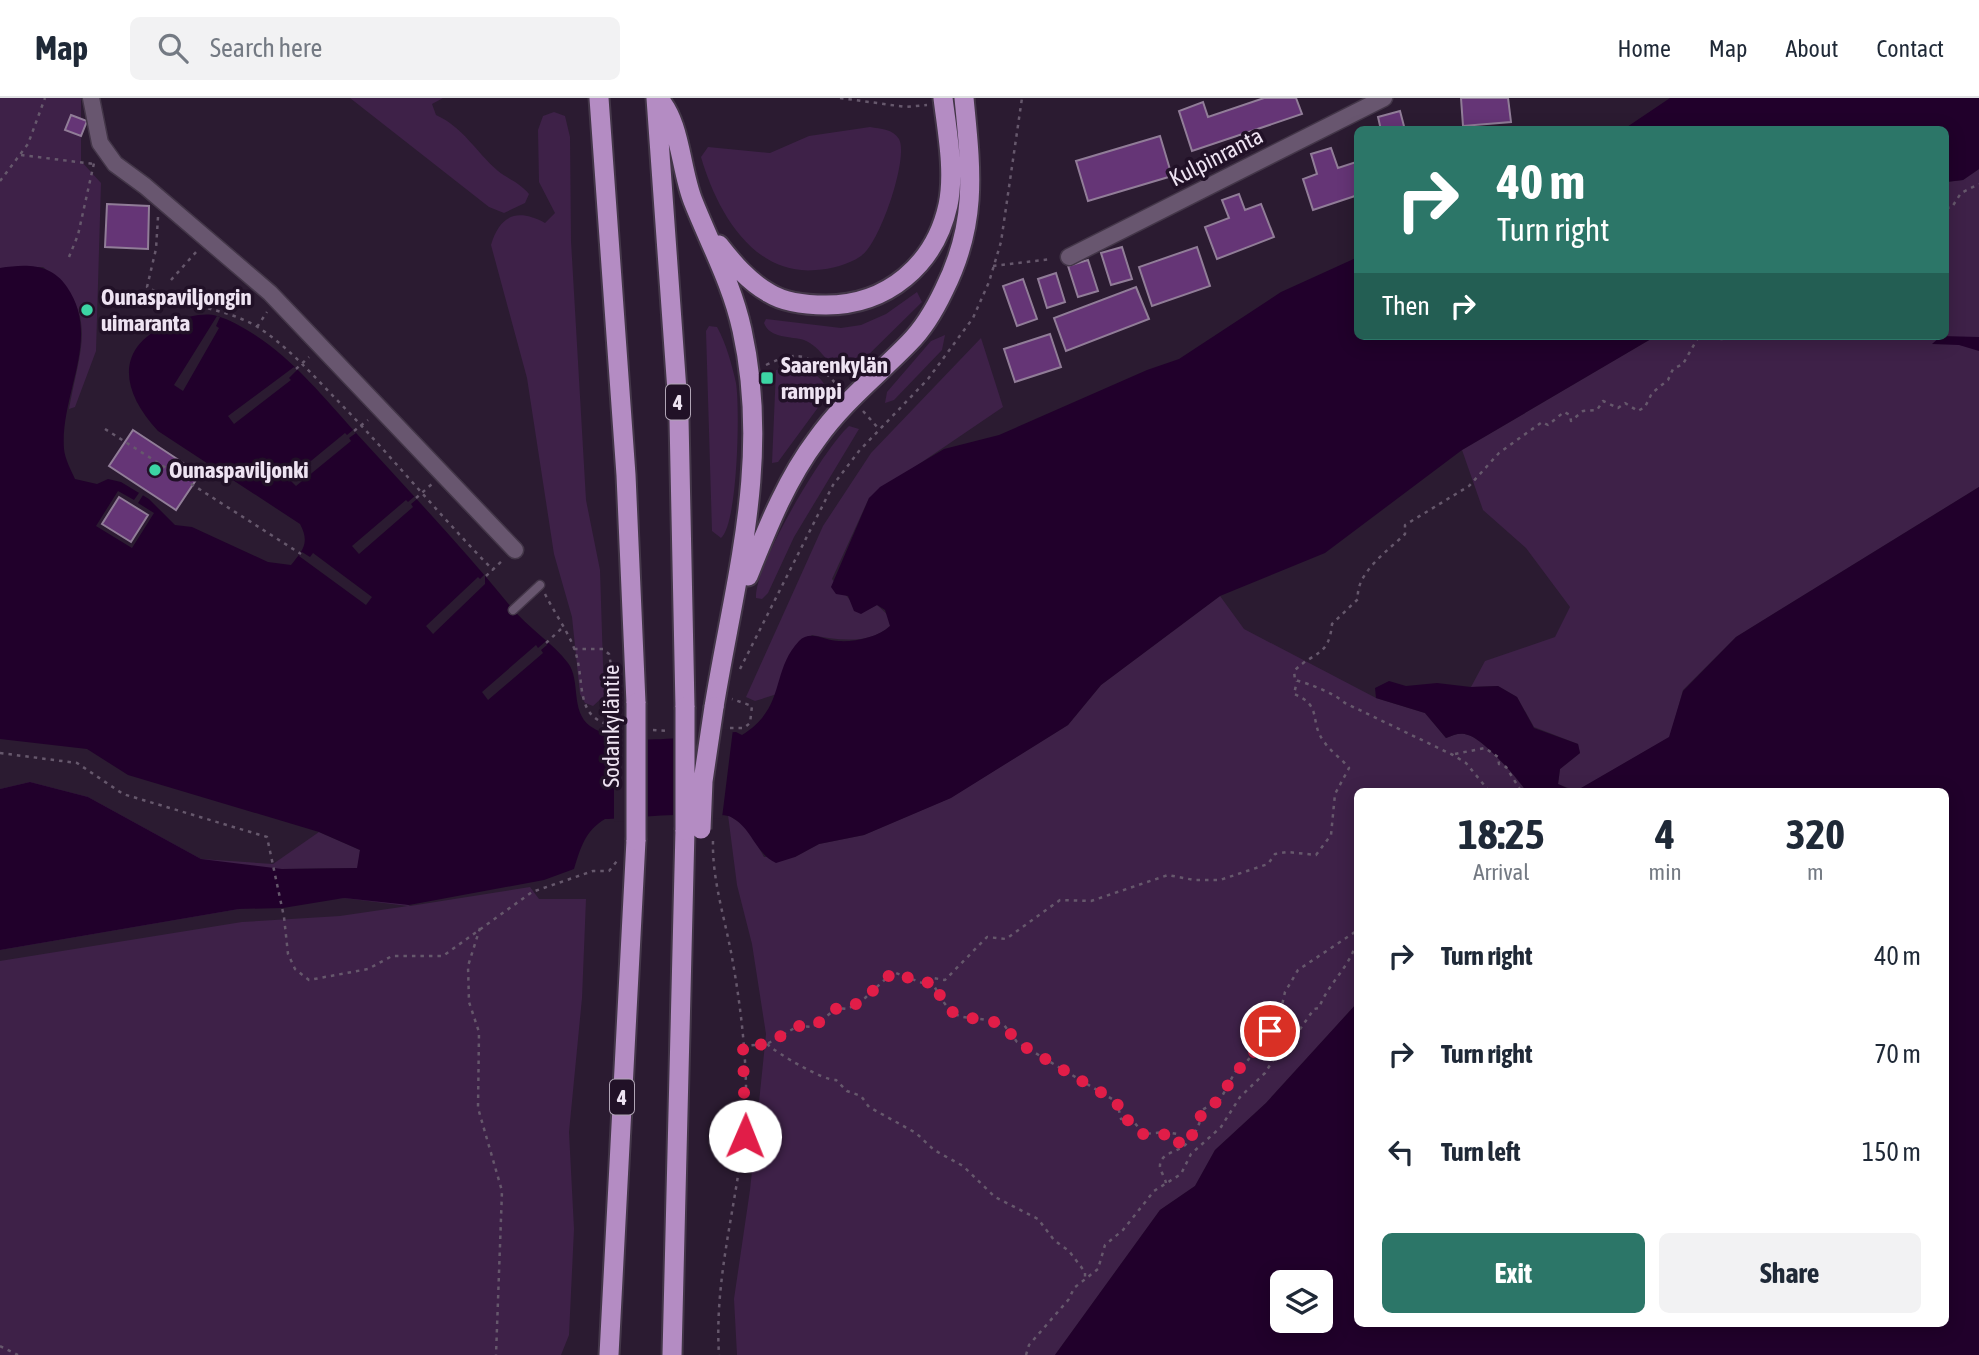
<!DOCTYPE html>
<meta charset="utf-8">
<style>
:root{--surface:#fff;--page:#f2f2f3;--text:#1f2937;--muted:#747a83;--line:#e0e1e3;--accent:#2c7668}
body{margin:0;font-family:"Asap Condensed",sans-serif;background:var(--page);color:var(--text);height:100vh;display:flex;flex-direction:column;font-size:26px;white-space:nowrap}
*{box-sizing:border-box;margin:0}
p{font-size:23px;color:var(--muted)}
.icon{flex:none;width:38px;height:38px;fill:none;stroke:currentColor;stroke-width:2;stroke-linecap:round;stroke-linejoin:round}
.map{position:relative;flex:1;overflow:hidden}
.drawer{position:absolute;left:1354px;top:690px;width:595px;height:539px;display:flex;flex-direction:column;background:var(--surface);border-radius:10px;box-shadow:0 4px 18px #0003}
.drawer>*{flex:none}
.guide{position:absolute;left:1354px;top:28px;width:595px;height:214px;border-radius:10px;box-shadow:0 4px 18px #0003;background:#2c7668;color:#fff;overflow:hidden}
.buttons{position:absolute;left:1270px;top:1172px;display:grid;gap:14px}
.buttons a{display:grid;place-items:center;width:63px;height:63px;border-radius:10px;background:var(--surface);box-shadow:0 4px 18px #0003;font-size:35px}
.pin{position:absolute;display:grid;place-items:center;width:60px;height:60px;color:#fff;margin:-30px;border:4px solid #fff;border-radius:50%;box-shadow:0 2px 7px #0007}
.me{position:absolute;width:77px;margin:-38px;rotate:1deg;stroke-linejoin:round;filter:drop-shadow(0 0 5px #0008)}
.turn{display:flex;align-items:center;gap:24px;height:147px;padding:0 28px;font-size:32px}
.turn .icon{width:91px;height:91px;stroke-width:2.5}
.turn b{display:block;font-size:49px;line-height:60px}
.then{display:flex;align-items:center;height:66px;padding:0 28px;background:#0003;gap:14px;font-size:26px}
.eta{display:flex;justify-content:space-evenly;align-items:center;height:119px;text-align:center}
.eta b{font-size:42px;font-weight:700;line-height:49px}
.primary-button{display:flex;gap:14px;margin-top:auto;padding:14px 28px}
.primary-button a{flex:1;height:80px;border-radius:10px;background:var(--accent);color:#fff;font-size:28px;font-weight:700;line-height:80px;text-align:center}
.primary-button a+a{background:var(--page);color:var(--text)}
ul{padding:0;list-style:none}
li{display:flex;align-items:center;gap:21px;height:98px;padding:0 28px}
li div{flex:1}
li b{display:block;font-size:26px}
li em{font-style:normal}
header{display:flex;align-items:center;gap:42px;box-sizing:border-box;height:98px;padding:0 35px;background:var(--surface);border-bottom:2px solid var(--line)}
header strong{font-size:33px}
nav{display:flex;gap:38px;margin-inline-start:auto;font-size:24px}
.search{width:490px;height:63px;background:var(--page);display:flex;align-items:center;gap:18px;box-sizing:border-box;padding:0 24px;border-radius:10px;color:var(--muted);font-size:26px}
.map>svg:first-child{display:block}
.green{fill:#3e2148}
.water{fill:#21002b;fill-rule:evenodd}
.pier{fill:#2b1b31}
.building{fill:#653576;stroke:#917d98;stroke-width:2}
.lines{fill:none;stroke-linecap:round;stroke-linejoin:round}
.service-casing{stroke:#433648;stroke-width:11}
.minor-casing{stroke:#433648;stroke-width:19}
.trunk-casing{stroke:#433648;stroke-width:23}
.path{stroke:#66586c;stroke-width:2.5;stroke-dasharray:3.5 5;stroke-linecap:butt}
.service{stroke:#68566f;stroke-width:8}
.minor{stroke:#68566f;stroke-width:16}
.trunk{stroke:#b48cc3;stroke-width:19}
.trunk-bridge-casing{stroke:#433648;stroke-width:23;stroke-linecap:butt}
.trunk-bridge{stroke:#b48cc3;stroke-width:19}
.route{stroke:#e11d48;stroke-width:12;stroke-dasharray:0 21.6}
.poi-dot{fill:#3cd4a4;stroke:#211127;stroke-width:2.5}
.labels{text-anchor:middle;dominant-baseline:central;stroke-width:7;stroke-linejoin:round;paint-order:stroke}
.shield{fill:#211127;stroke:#b0a4b5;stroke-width:2}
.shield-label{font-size:21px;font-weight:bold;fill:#eee3f2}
.street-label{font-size:23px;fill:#eee3f2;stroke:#211127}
.poi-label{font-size:23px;font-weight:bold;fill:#eee3f2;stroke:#211127;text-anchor:start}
</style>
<header>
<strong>Map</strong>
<div class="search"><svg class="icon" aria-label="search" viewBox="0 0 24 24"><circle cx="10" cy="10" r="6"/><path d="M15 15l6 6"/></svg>Search here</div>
<nav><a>Home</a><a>Map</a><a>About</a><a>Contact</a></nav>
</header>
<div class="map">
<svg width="1979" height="1257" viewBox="0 0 1979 1257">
<rect width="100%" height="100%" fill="#2b1b31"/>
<path class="green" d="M0,0H81V63L101,85L96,253L75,309L69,311C80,248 101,214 43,169L0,170Z
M350,0H443L432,6L436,17C463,29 476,54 498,73C508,81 520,85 529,96L525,105L504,115L489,109Z
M554,14L565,18L570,39L571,143L586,402L600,472L604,598L593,608L585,605L580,596L572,519L554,456L527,280L491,147C500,117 517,110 545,125L555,115L539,84L538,32L543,18Z
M870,29C881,31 893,31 899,41C909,59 880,146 861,158C848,167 831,171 816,172C752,178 716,111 701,59L708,49L770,55L809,38Z
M1979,71V389L1736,539L1683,592L1670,639L1576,693L1558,686L1560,671L1580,655L1578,646L1534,629L1517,599L1498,588L1471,589L1485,563L1555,539L1570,509L1526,450L1483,412L1462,352L1656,238H1946V84L1963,82Z
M917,194L922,204L858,267L844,275C828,269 822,249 804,242C791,238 770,241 764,225L766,221L841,230L861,227L886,216Z
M709,228L717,229C726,245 732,267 736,285C740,309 738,426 721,440L712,433L706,233Z
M945,237L942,252L894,302L885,305L887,294L931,243Z
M981,240L1003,309L869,400L832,481L861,515L877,507L889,518L890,528C870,547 837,542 812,537L785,566L777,596L755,603L746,599L823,428L871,355Z
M791,269C807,270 831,280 825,300L778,364L772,365L776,272Z
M849,328L859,331L794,439L768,495L762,501L756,500C754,468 824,350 849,328Z
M1220,498L1244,531L1376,600L1425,615L1446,640C1454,637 1460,634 1468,637C1483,641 1517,679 1526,693H1358V904L1266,1005L1215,1052L1195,1088L1160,1112L1055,1257H737L734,1201L750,1092L766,936L752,846L737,787L728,717L748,730L764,759H795L819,746L864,737L950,700L1068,627L1101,587Z
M30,684L88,699L201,761L273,766L319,734L360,752L358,770L282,771L367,786L410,808L530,789L539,801H586L582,900L569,1034L574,1131L569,1237L561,1257H0V863L242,824L340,818L408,808L344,800L239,811L0,852V691Z"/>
<path class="water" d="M1670,0H1979V71L1963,82L1946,84V32L1624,31Z
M1358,159V238H1656L1462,352L1325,455L1220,498L1101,587L1068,627L951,700L864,737L819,746L795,759L776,765C755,755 752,730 731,719C719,712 626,720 605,721C585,733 581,749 574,771L544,782L409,807L344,800L283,810L239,811L0,852V691L30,684L88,699L201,761L282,771L357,770L360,752L319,734L128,677L87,651L0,641V170C26,166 51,165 67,189C102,240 60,296 64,351C65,361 71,372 75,381L97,386L108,381L121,384L149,401L175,427L192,429L268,464L291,467C303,452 310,445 300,426L158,333C118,290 115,245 176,223C187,219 204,214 217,218C229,221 244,230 255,237C295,263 325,301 357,336C409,393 462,449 511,509C527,529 554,546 568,565C581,582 570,613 590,628C623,652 697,637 736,634L742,637C787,609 770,574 799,543C810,531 826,543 839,543C855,544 879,539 890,528L885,512L877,507L861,516L854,513L848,498L836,496L831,489L869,400L880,389L944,351L999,337L1147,272L1179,261L1281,194Z
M1941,238L1979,239V253L1959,247L1932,246Z
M1979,389V1257H1055L1160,1112L1195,1088L1215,1052L1266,1005L1358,904V1225H1946V693H1576L1669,639L1683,593L1736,539ZM1283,1185H1321V1223H1283Z
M1389,583L1406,588L1437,585L1471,589L1498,588L1517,599L1534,630L1578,646L1580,655L1560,671L1558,686L1573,693H1526C1517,679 1483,641 1468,637C1460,634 1454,637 1446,640L1425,615L1376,600L1375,590Z"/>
<path class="pier" d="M217,218L220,219L216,228L219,230L183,293L174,287Z
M294,269L297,272L289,280L291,282L234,326L228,318Z
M353,332L356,335L349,340L351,343L296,388L289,381L345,335L347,337Z
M141,392L145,394L138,405L154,415L132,450L96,428L118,393L134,402Z
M415,398L417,401L411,406L413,409L359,456L352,448L406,402L408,404Z
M302,454L310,459L313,455L372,499L366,507L299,458Z
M485,476V486L433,536L426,528L478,479L480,481Z
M545,544L547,547L541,552L543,555L488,602L482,594L536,547L538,550Z
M733,631L722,720L673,722V635Z
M614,633L648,638V723L614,724Z"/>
<path class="building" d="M1264,0H1296L1302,16L1192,53L1179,13L1203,4L1208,19Z
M1461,0H1508L1511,24L1463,28Z
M1400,13L1405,32H1381L1378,19Z
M71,17L87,23L81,38L65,32Z
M1160,38L1172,78L1088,103L1076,63Z
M1331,50L1338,70L1356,64L1358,97L1313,112L1303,81L1317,76L1311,56Z
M1239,96L1245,112L1261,106L1274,139L1217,161L1205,129L1229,120L1222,102Z
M107,106L149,108L148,151L105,149Z
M1122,149L1132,181L1111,187L1101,155Z
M1197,149L1210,188L1152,208L1139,169Z
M1088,162L1098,193L1078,199L1068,168Z
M1056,175L1065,204L1047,210L1038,181Z
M1023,181L1037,221L1017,228L1003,188Z
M1136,189L1149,221L1066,253L1054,220Z
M1050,236L1061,269L1015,284L1004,251Z
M133,332L200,376L176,412L109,368Z
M119,399L148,417L131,444L102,426Z"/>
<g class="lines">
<g class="service-casing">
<path id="service" d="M513,512L540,487"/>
</g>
<g class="minor-casing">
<path id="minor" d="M91,0L100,45L115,66L145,88L270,195L515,452
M1069,159L1384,0"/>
</g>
<g class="trunk-casing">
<path id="trunk" d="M599,0L626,377L636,605
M656,0L679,321L685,609
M658,0C681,25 680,70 693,103C710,146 732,186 742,232C771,363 735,480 714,609
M719,147C733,165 748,183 769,195C785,205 807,207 826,207C887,207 935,167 948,107C955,74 947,33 943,0
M748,478C767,431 786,382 817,341C843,304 878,277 909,245C924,230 935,211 944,192C978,124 971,72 964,0
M609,1257L636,742
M672,1257L685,732"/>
</g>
<path class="path" d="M840,0L906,9L927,7
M21,57L94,66
M0,83L28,46L45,0
M1946,110L1952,109L1961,95L1979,86
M158,119L156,151L147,189C180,209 221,208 256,228C285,246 311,275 334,299C389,355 438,416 493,472
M69,159L78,137L94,65
M993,168L1052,161
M171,182L197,153
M257,229L267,214
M1703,238L1722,241L1726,238
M766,267C805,248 812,261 839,289
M296,271L309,259
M863,313L879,331
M105,331L301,456
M354,333L368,322
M416,400L432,386
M486,478L504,461
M545,496C554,514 567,532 574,550C587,583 571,623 618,628
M546,545L561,531
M574,551H603L609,556L616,595
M740,571L833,387L859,353L928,281L973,220L989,184L1001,144L1022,0
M730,630H744L750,625L752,608L732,601
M653,632L667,633
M0,655L77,665L123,696L267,739L284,819L288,856L295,871L309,882L368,871L392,858H443L532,794L593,773H609L617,763
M1455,656L1485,650L1498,659L1499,666L1506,669L1521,693
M1489,693L1466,665L1453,657L1345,605C1334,595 1310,586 1295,582L1294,573C1314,553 1329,559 1332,526L1358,501C1355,475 1389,452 1405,436V427L1469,388L1499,355L1542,324L1548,327L1564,314L1570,317L1571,323L1583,313L1597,312L1603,303L1618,310L1625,305L1638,313L1645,309L1652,295L1668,282L1673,271L1683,266L1699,238
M713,743C712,780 724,818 731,854C739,897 745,943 746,987C747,1078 713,1165 719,1257
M480,830L468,868L469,904L479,934L478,1010L502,1093L496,1257
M931,882C958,935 959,911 1004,927L1017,944L1117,1004L1121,1021L1133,1023L1144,1036L1166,1034L1177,1036L1180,1049
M767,946C778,956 824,983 836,982L847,993L861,998L869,1009L916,1035L934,1052L963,1068L995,1099L1038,1121L1054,1142L1069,1153L1085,1174V1181
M743,948L767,946L798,928L813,929L837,910L848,911L865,900L893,874L925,886L933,880L945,882L987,839L1006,841L1060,802L1091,803L1168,777L1194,782H1220L1268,766L1275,756L1287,754L1316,757L1331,737L1335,696L1349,670C1342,661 1331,654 1325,645C1308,624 1324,608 1294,596L1297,583
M1166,1085C1165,1080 1161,1074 1160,1069C1159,1055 1178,1054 1185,1047C1195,1038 1201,1025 1202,1012L1220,1002L1235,974L1245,966L1270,933L1280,916L1285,894L1298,872L1358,832
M0,1248L18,1257
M1026,1257L1029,1247L1069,1201L1074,1190L1098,1171L1105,1147L1123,1132L1154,1093L1181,1076L1191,1056L1221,1029L1240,999L1265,975L1282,948L1296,937L1314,911L1319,910C1329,883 1354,866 1358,837"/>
<use href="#service" class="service"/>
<use href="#minor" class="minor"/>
<use href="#trunk" class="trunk"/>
<g class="trunk-bridge-casing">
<path id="trunk-bridge" d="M636,605V742
M685,609V732
M701,731L703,683L714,609"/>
</g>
<use href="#trunk-bridge" class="trunk-bridge"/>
</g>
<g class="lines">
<path class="route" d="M745,1038L743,948L767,946L798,928L813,929L837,910L848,911L865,900L893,874L925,886L932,882C958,935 959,911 1004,927L1017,944L1117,1004L1121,1021L1133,1023L1144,1037L1177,1036L1180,1049L1198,1031L1202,1012L1220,1002L1235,974L1245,966L1270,933"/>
</g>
<g class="poi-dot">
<circle cx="87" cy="212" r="7"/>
<rect x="760" y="273" width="14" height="14" rx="3.5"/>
<circle cx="155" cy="372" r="7"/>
</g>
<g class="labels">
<g class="shield">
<rect x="666" y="286.5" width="24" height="35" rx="5"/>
<rect x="610" y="981.5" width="24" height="35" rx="5"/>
</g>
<g class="shield-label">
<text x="678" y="304">4</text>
<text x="622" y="999">4</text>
</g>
<g class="street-label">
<text transform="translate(1216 59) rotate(-27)">Kulpinranta</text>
<text transform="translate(611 628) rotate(-90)">Sodankyläntie</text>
</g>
<g class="poi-label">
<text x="101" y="199">Ounaspaviljongin<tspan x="101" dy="26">uimaranta</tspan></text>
<text x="781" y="267">Saarenkylän<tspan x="781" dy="26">ramppi</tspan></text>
<text x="169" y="372">Ounaspaviljonki</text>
</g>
</g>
</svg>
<div class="buttons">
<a><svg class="icon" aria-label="layers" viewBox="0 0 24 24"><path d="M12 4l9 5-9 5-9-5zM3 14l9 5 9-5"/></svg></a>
</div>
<div class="pin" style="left:1270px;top:933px;background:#d93025"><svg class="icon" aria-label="arrive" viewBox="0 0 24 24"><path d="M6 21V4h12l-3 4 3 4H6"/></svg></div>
<svg class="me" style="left:745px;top:1038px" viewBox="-20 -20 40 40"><circle r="19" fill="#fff"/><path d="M0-13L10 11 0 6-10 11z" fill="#e11d48"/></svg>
<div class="guide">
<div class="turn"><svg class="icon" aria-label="right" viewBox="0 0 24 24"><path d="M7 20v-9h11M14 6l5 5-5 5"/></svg><div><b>40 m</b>Turn right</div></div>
<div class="then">Then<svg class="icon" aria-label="right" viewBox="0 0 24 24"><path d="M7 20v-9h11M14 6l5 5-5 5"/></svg></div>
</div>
<section class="drawer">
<div class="eta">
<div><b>18:25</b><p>Arrival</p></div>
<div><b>4</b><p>min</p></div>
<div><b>320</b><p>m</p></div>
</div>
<ul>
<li><svg class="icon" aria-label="right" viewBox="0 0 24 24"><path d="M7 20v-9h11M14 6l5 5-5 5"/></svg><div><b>Turn right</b></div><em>40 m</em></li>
<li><svg class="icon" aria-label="right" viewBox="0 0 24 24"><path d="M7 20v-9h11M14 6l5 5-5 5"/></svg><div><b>Turn right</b></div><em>70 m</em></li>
<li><svg class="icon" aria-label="left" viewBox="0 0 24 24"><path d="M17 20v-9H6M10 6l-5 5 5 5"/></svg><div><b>Turn left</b></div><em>150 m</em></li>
</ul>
<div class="primary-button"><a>Exit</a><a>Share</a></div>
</section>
</div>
